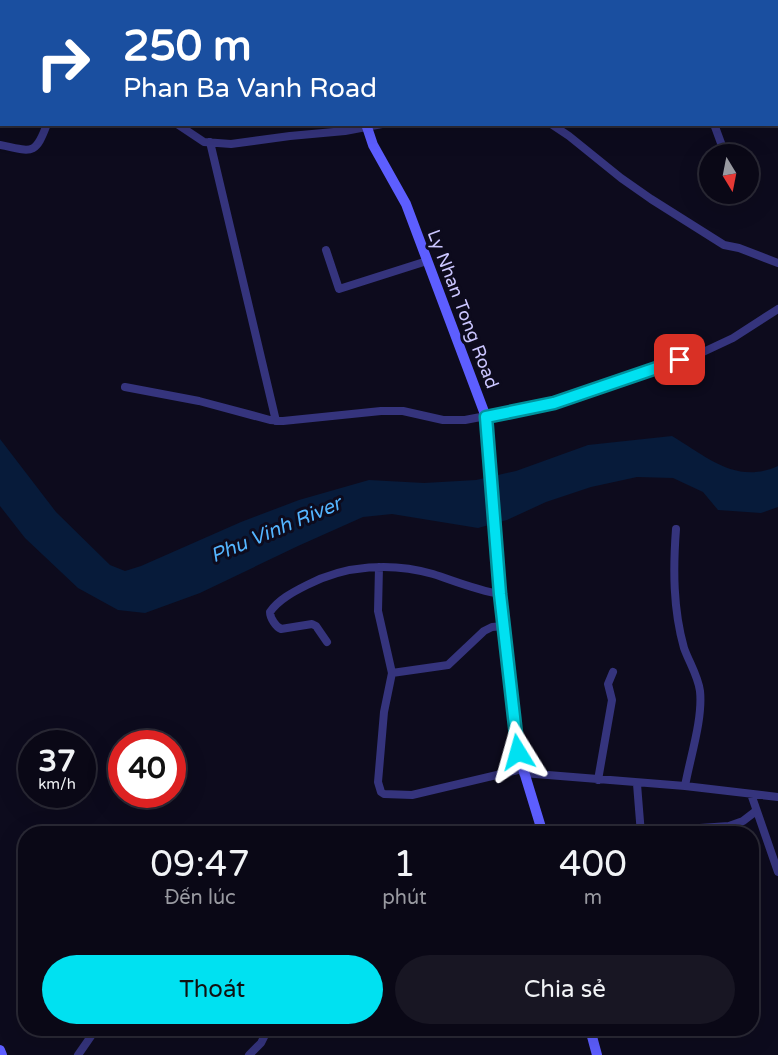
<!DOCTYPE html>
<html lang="vi">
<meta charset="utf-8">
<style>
:root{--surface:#0a0816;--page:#181623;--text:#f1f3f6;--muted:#999aa1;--line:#2a2935;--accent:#00e1f1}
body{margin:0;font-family:"Varela Round",sans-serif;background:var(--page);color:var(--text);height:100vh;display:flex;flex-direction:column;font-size:22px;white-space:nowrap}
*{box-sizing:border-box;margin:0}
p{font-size:20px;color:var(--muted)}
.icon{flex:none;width:33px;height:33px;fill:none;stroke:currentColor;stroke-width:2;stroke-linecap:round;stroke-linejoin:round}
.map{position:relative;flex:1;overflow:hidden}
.details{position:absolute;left:18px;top:826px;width:741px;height:210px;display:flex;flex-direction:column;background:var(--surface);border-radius:24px;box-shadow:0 6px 24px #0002,0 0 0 2px var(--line)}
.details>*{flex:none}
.banner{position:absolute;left:0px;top:0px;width:778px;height:126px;box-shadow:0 6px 24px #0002,0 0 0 2px var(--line);background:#1a4fa0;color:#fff;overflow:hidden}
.needle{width:39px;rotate:170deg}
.tools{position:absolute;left:699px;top:144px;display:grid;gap:12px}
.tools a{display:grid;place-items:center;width:60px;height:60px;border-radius:50%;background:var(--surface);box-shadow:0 6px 24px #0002,0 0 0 2px var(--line);font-size:30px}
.speed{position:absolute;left:18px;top:730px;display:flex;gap:12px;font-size:30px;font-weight:700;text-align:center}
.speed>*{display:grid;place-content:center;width:78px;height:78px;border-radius:50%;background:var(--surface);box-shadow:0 6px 24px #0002,0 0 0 2px var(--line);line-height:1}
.speed small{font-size:15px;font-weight:400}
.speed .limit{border:9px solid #d22;background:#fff;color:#111}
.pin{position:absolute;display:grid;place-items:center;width:51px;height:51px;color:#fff;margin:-26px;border-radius:12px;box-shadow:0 3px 9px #0006}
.me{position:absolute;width:66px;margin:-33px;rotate:352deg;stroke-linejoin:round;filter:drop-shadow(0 0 4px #0008)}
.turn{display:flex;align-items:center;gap:21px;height:126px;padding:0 24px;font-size:27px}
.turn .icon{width:78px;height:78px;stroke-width:2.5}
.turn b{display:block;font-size:42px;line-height:51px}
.eta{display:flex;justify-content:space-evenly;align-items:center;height:102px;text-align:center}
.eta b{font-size:36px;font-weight:600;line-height:42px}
.cta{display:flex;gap:12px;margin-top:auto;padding:12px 24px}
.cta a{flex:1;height:69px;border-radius:36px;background:var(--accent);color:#111;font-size:24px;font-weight:600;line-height:69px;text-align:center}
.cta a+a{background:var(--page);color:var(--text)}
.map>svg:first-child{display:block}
.water{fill:#071b3a}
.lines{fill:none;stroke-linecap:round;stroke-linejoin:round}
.lane{stroke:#35347d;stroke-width:4}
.street{stroke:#35347d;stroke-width:8}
.secondary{stroke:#5d5eff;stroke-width:10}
.route-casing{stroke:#00929d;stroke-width:15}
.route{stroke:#00e1f1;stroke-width:10}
.labels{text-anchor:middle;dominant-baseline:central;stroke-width:6;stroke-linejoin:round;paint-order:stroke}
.street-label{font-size:18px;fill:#cbc6ff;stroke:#0d0b1d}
.water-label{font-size:20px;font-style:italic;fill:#54b5ff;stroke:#0d0b1d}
</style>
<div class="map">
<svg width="778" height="1055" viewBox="0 0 778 1055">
<rect width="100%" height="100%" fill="#0d0b1d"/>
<path class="water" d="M672,436C707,457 737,485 778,466V507L761,513L718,510L703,492L673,478L637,477L591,487L546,502L507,520L478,528L392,514L363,517L298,546L200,593L145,613L118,610L78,588L25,538L0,506V439L56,512L110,565L125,571L141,566L241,522L299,500L369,480L424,483L476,480L516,471L588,445Z"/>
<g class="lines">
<path class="lane" d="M475,2L476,0
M716,2L720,0
M777,45L778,44"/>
<path class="street" d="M659,0L660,2
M108,2L109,0
M286,2V0
M635,2L638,0
M177,124L204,142L231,144L290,136L345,131L382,124
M551,124L569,136L621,178L651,199L724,245L739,248L778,263
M714,124L725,154
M210,142L276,421
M0,145C31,151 35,157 47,124
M326,250L339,289L427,261
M125,387L199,401L270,420L283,421L381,411H403L443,420H465L554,403L701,353L733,338L778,309
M676,529C673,569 673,609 684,648C689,662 698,676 700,691C703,719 690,758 685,786
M379,567L378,611L392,673L384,712L378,782L381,792L384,794L412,795L522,769
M327,642L316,626L312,624L281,629C276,627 270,618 270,612C278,600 293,592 307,585C345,565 392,562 433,574C455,581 476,590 500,594
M392,673L448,665L484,631L492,627L504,626
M523,773L685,786L778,797
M598,780L612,700L608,684L613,672
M637,784L641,834
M751,794L778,872
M641,832L729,826L743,821L756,811
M78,1055L96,1029
M249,1055L261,1043L268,1029"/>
<path class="secondary" d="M370,2V0
M366,124L373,145L406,204L486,417L500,594L510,695L518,752L543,834
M590,1029L597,1055
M0,1050L2,1055"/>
</g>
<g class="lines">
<g class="route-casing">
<path id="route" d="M518,752L500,594L486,417L554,403L680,360"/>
</g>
<use href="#route" class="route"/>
</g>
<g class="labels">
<g class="street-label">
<text transform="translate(463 309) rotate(69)">Ly Nhan Tong Road</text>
</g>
<g class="water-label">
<text transform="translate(276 530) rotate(-23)">Phu Vinh River</text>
</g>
</g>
</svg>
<div class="tools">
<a><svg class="needle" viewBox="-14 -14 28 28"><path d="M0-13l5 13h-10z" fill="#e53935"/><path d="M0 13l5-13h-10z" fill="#999aa1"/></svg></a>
</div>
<div class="speed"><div>37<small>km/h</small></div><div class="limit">40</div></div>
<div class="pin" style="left:680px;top:360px;background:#d93025"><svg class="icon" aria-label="arrive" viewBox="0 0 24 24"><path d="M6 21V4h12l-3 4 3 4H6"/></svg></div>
<svg class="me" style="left:518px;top:752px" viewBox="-20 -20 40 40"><path d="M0-17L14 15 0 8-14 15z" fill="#00e1f1" stroke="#fff" stroke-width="4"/></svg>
<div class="banner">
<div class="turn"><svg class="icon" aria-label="right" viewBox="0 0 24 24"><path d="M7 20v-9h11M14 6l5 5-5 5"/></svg><div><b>250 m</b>Phan Ba Vanh Road</div></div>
</div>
<section class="details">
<div class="eta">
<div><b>09:47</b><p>Đến lúc</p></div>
<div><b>1</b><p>phút</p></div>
<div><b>400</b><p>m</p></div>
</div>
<div class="cta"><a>Thoát</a><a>Chia sẻ</a></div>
</section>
</div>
